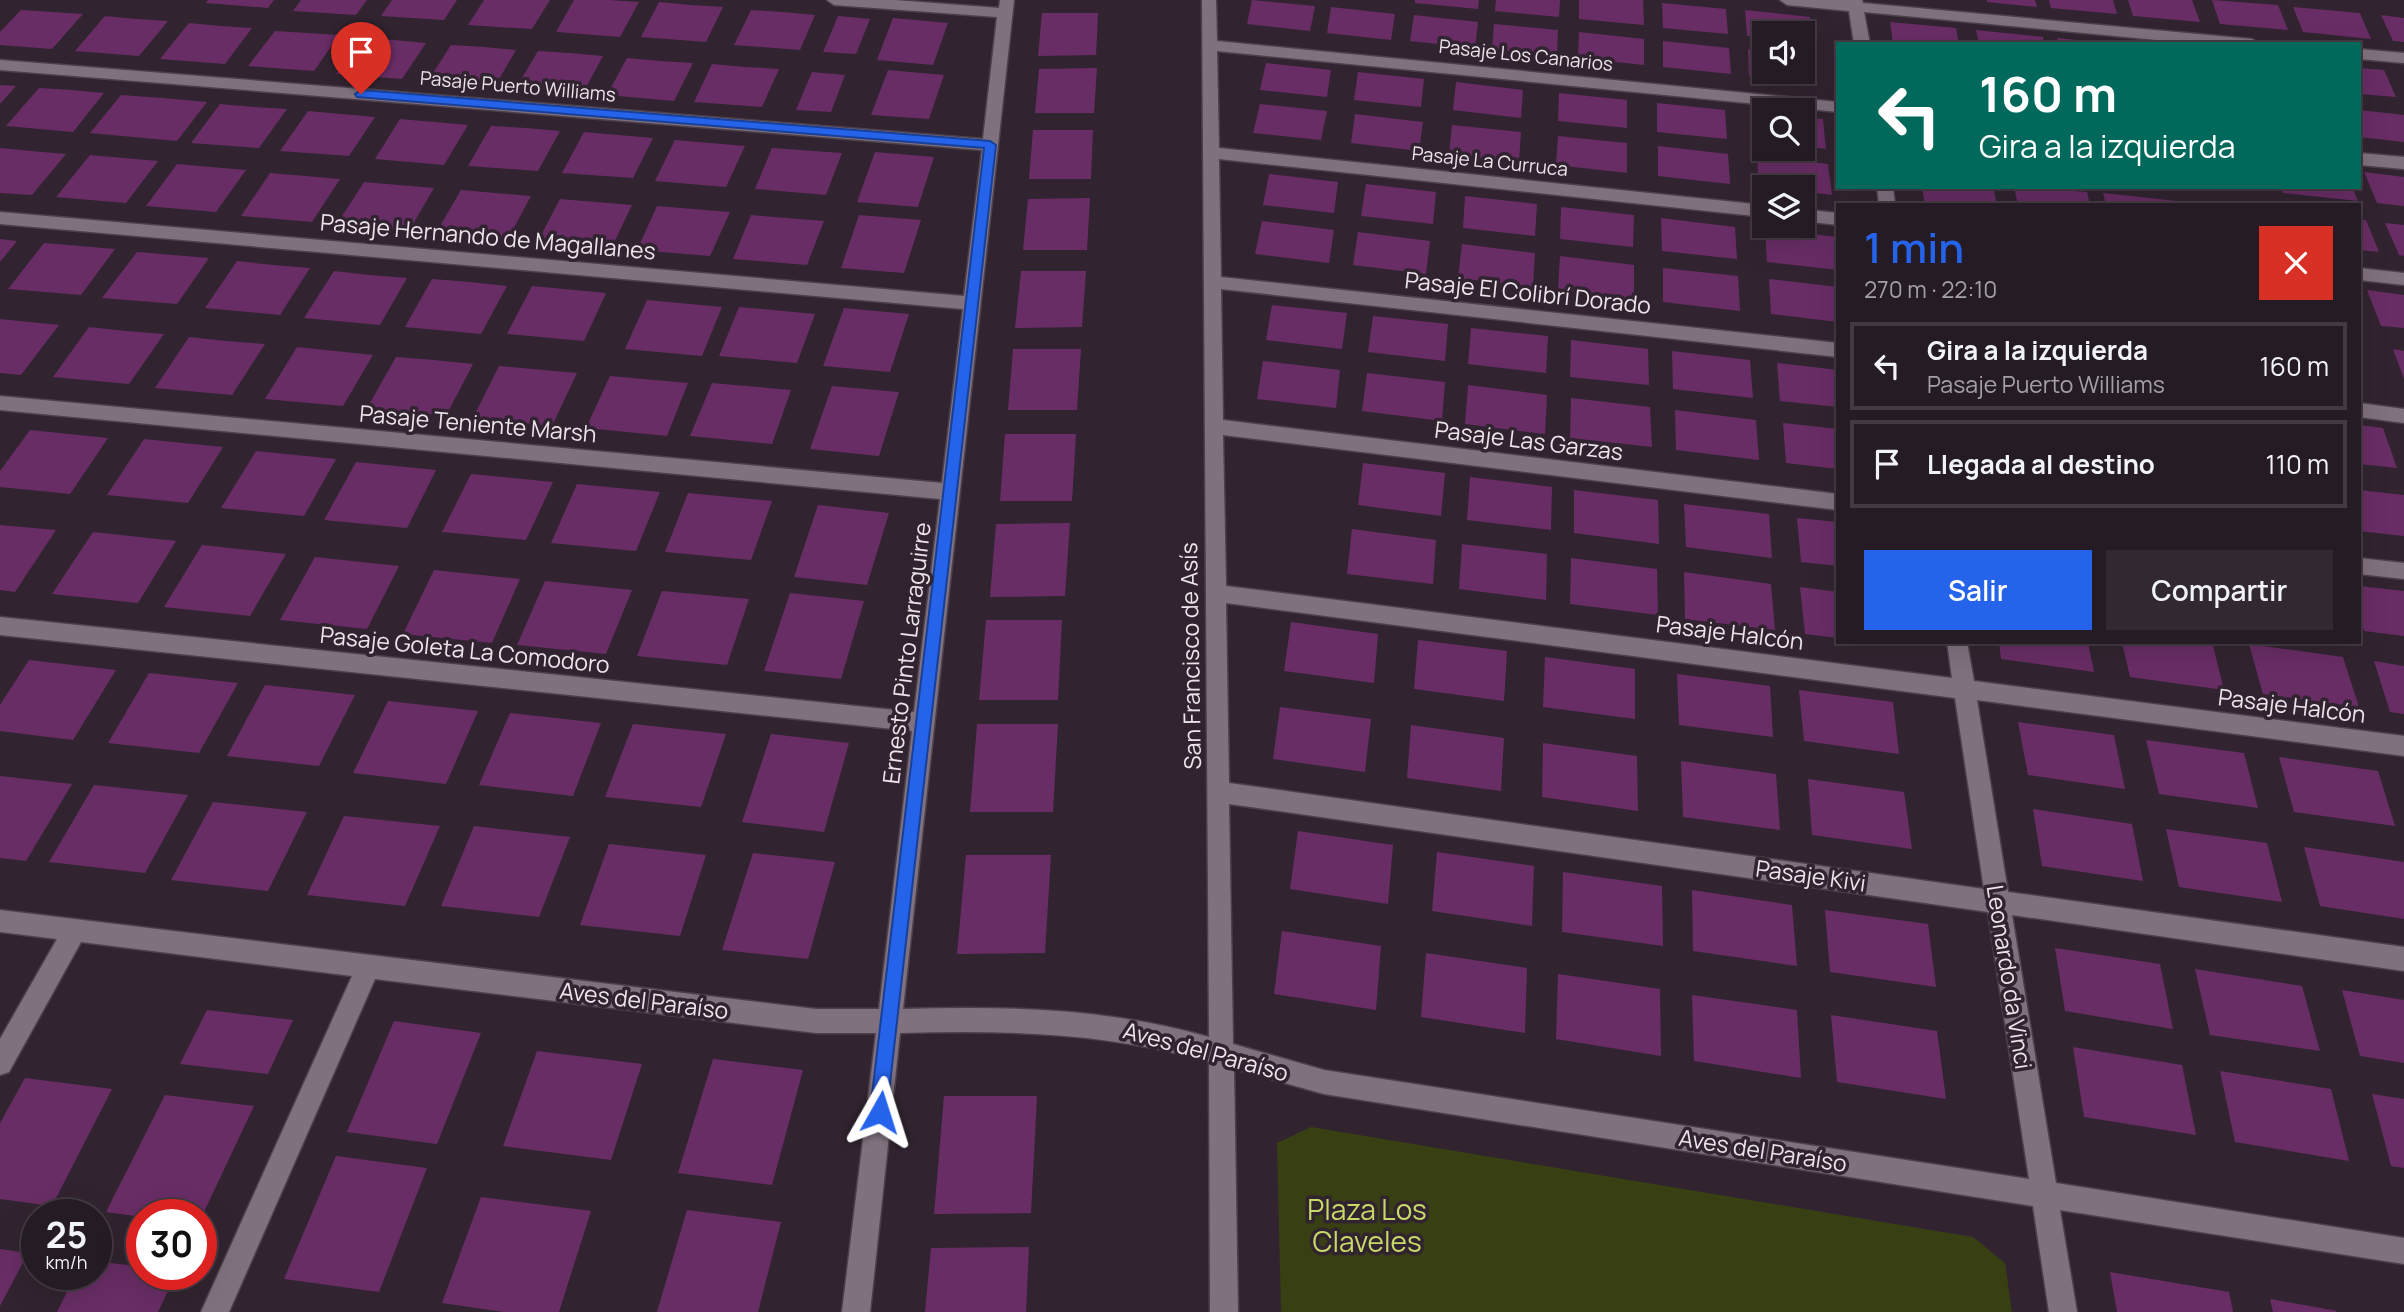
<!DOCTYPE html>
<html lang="es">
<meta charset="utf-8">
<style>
:root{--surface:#251b24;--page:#312831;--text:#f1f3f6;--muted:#a3a1a6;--line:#423941;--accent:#2563eb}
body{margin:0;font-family:Manrope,sans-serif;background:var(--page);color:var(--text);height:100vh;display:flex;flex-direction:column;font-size:26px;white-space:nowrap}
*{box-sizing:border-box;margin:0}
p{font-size:23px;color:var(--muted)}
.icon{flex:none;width:38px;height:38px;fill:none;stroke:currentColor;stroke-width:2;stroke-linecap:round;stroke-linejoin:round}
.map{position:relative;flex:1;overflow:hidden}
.details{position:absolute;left:1836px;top:203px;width:525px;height:441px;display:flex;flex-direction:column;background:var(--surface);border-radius:0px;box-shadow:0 7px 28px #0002,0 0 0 2px var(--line)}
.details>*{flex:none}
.hud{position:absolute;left:1836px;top:42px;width:525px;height:147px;border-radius:0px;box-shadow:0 7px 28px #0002,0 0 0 2px var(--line);background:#00695c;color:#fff;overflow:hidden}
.controls{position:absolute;left:1752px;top:21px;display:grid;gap:14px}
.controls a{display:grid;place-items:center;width:63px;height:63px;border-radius:0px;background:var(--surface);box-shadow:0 7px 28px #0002,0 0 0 2px var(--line);font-size:35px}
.speed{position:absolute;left:21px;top:1199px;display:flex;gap:14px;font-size:35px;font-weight:700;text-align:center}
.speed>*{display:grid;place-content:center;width:91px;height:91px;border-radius:50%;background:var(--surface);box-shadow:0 7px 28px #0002,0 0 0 2px var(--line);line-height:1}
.speed small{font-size:18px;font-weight:400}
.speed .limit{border:10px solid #d22;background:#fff;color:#111}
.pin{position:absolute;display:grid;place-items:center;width:60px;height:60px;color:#fff;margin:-72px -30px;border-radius:50% 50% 50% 0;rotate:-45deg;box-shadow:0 0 7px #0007}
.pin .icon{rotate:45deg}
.me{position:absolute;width:77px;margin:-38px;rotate:6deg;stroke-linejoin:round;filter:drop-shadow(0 0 5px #0008)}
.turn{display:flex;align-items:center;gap:24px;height:147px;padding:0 28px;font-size:32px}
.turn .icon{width:91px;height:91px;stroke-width:2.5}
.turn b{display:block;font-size:49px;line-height:60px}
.round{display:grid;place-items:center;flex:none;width:74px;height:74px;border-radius:0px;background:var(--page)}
.summary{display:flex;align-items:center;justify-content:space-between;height:119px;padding:0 28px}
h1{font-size:42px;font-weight:600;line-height:52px;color:var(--accent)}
.button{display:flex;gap:14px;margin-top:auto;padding:14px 28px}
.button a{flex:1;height:80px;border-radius:0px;background:var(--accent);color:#fff;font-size:28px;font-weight:600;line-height:80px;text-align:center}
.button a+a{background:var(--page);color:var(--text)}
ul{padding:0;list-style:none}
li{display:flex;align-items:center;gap:21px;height:88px;margin:0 14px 10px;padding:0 14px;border:4px solid var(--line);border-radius:0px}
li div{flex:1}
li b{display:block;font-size:26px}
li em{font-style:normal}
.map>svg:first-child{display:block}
.green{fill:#383f13}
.building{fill:#682d65}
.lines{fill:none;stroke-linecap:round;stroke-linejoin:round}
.minor-casing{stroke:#4c414b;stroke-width:3}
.minor{fill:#80717e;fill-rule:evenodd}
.route{fill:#2563eb;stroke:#184099;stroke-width:2}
.labels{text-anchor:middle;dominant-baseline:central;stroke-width:7;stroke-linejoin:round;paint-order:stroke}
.far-street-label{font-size:19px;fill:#ece4eb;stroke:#312430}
.street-label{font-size:23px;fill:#ece4eb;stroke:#312430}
.near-park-label{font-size:28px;fill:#c7da66;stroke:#312430}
</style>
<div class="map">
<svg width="2404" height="1312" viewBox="0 0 2404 1312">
<rect width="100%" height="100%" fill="#312430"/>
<path class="green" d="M1311,1127L1973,1237L2005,1263L2012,1312H1281L1277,1143Z"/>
<path class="building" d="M208,0H274L268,8L206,3Z
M301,0H367L356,15L293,11Z
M392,0H457L444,20L381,16Z
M484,0H550L532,29L468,25Z
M574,0H609L639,2L620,37L556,32Z
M1252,0L1315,6L1310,31L1247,24Z
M1415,0H1479L1478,9L1415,3Z
M1496,0H1560L1559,17L1495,11Z
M1579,0H1643L1644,25L1579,19Z
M1987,0H2035L2037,7L1987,2Z
M2049,0H2113L2117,14L2051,8Z
M2128,0H2192L2200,22L2133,16Z
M2212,0L2278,5L2288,30L2220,24Z
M659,2L691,5L723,7L706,42L641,37Z
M1662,3L1726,9L1728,34L1663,28Z
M1331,7L1395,14L1391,40L1327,33Z
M2293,7L2360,13L2371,39L2303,32Z
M21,10L83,14L52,49L0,45V32Z
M751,10L783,12L815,15L800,50L734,45Z
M1745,10L1810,17L1813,42L1802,41V33H1764V37L1747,36Z
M1042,13H1098L1096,55L1038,56Z
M1414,15L1478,22L1475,48L1410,41Z
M2381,15L2404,18V42L2393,41Z
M105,16L136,19L168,21L139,56L75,51Z
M838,16L870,19L856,54L823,52Z
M893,18L948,23L933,65L877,60Z
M1890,22L1956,28L1959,44H1893Z
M189,23L220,26L252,28L225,64L160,59Z
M1494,24L1558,30L1557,56L1492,49Z
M1976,30L2043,37L2044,44H1979Z
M275,31L339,35L314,71L248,66Z
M1579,32L1644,39V65L1578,58Z
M361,38L393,40L426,43L402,79L336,74Z
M2057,38L2096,42V44H2059Z
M1663,41L1729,48L1731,74L1663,67Z
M451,45L484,47L516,50L495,86L428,81Z
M1748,49L1764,51V72H1802V55L1815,56L1817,83L1749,76Z
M538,51L570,53L603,56L583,93L516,88Z
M627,58L660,61L693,63L674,101L607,95Z
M1266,63L1331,70L1327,97L1260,90Z
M712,64L745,67L779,69L762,107L694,102Z
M1097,68L1094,113H1035L1039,69Z
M2359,68L2384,70L2396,97L2359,94Z
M888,70L944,75L929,119L871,115Z
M812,72L845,75L831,112L796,110Z
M1358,72L1424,79L1421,107L1354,100Z
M1456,82L1523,90L1521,118L1453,110Z
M0,85L16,86L0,104Z
M39,88L72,90L104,93L73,132L6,126Z
M1559,93L1627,100V128L1558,121Z
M121,95L162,98L207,102L177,141L90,133Z
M1657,103L1725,110L1727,139L1657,132Z
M220,104L254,107L287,109L259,148L191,143Z
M1260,104L1327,111L1321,140L1253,133Z
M2359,110L2404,115V142L2359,137Z
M308,111L341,114L375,117L349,156L280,151Z
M1754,112L1764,114V142L1755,141Z
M1355,114L1423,122L1419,151L1351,143Z
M1802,118L1823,119L1826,149L1802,146Z
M400,119L435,122L468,125L444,165L375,159Z
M1452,125L1521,132L1519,162L1449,154Z
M491,126L526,128L560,131L538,171L468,166Z
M1033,130H1093L1091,179H1029Z
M584,132L618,135L653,138L633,178L562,173Z
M1558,136L1627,143V173L1556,165Z
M675,140L745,146L726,187L655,181Z
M1658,146L1728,154L1730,184L1658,176Z
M0,148L31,151L66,154L32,195L0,193Z
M772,148L842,153L826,195L755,189Z
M875,152L934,157L918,207L857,202Z
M90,155L158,161L126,203L56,197Z
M1757,156L1828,164L1832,195L1802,191V187H1759Z
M177,164L211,167L246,170L216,212L146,206Z
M2364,172L2404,177V206L2377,203Z
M270,173L340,179L312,222L241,216Z
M1269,174L1338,182L1334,213L1263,205Z
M364,182L434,188L409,231L337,224Z
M1366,184L1436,192L1433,224L1361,216Z
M1922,187H1993L1997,205H1925Z
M2014,187L2087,192L2090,205H2018Z
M2280,187H2352L2358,201L2283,193Z
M461,190L531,196L508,239L436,233Z
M2103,193L2177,201L2179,205H2106Z
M1465,196L1537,204L1535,236L1463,228Z
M1090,198L1087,250H1023L1028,199Z
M560,199L632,205L611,249L537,243Z
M657,206L730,212L710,256L637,250Z
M1561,207L1634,215L1633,247L1560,239Z
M751,215L824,221L807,265L733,259Z
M859,215L921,220L904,273L841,268Z
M1661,218L1735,227L1737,259L1662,251Z
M2359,220H2366L2379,252L2359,250Z
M1262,221L1334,230L1329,263L1255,254Z
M2385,223L2404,225V256L2399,255Z
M1765,229L1838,237V270L1767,262Z
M1358,232L1430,241L1426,274L1353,265Z
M0,239L17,241L0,262Z
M44,243L80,246L115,249L81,295L8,289Z
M1462,244L1535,253L1533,287L1458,278Z
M137,252L209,258L177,304L102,298Z
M1560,256L1634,265V299L1558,290Z
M237,261L273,265L310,268L280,315L205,308Z
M1663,268L1738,276L1740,311L1663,302Z
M334,271L370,275L407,278L380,325L304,318Z
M1021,271H1086L1082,327L1015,328Z
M432,279L470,282L507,286L481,334L405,327Z
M1769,279L1838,287V322L1771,314Z
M532,286L606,293L584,341L507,334Z
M2367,290L2404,295V328L2381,326Z
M647,300L722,307L702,356L625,349Z
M1272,305L1347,313L1342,349L1266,340Z
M739,307L815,314L797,363L719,356Z
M844,308L909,314L890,372L823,366Z
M1373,316L1448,324L1445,361L1368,352Z
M0,319L59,325L21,375L0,373Z
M89,327L126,331L164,334L129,384L53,377Z
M1471,328L1548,336L1546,373L1468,364Z
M189,337L226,341L265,344L232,395L155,388Z
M1571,340L1648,349L1649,385L1570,377Z
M297,347L373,355L343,406L265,399Z
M1013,349H1081L1077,410H1008Z
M2393,349L2404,351V379Z
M1672,351L1750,360L1753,398L1673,389Z
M396,357L434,360L473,364L446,416L367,408Z
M1263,361L1340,370L1336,408L1257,399Z
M1777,363L1838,370V407L1780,401Z
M499,366L577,373L552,426L473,418Z
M1367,373L1445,382L1442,421L1362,411Z
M610,376L688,383L667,436L586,428Z
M712,383L791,390L772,444L690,436Z
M1468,385L1547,395L1545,434L1465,424Z
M832,386L899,392L879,456L810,449Z
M1571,398L1650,407L1652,447L1570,438Z
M1675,410L1756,420L1759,460L1676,450Z
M1783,423L1838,429V469L1786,463Z
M2359,425L2383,428L2397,468L2359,464Z
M30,430L108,438L70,494L0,487V471Z
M1005,434H1076L1072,501H1000Z
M144,439L183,443L223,447L188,503L107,495Z
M256,451L336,459L304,516L221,508Z
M356,462L436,470L407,528L324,520Z
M1363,463L1445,473L1441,516L1358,505Z
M471,474L553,482L526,540L442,532Z
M1470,477L1552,487L1551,530L1467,520Z
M577,484L660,492L636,551L551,543Z
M1574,490L1658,500L1659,544L1574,533Z
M2359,490L2404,495V536L2359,531Z
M688,493L772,501L751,560L665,552Z
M1684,504L1769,514L1772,558L1686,547Z
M818,505L889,513L867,585L794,577Z
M1797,518L1838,522V566L1801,562Z
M1070,523L1065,596L990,597L996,524Z
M0,525L56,530L15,592L0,590Z
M1352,529L1436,540L1433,584L1347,574Z
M93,532L176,541L138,603L52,594Z
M1462,544L1547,554L1546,600L1459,589Z
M202,545L286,554L250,616L164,607Z
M315,557L399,566L367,629L280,620Z
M1571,558L1657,569L1658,615L1570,604Z
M434,570L520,579L492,643L403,634Z
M1684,572L1771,584L1775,630L1685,619Z
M545,581L632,590L606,654L517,645Z
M2359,586L2404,591V636L2364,631L2359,617Z
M1800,587L1838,592V638L1805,634Z
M662,591L749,599L727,665L637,656Z
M790,593L864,601L841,679L764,671Z
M986,620H1062L1058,700H979Z
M1291,622L1378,634L1374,683L1284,671Z
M1418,640L1507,651L1504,701L1414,689Z
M1999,642H2088L2094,672L2001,659Z
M2122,642H2212L2224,690L2130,677Z
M2249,644L2343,657L2359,707L2263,694Z
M1545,657L1635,669V719L1543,707Z
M29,660L116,670L73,740L0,731V705Z
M2374,661L2404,666V714L2390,712Z
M149,673L238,683L199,753L108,743Z
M1677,674L1770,686L1773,737L1679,725Z
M265,685L355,695L319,766L227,756Z
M1799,690L1893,702L1899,754L1804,741Z
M388,701L478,711L446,784L353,773Z
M1280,707L1371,719L1365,772L1273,759Z
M510,713L601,723L573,796L479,785Z
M2018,722L2114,735L2125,789L2028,775Z
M633,724L726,734L701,807L605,797Z
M977,724H1058L1053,812H970Z
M1411,725L1504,738L1501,791L1407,778Z
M771,734L849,743L824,832L742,822Z
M2146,740L2244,753L2258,808L2159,794Z
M1543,743L1637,756L1638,811L1542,797Z
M2279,757L2378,771L2395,826L2294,812Z
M1681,761L1776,774L1780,830L1683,817Z
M0,776L72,784L26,861L0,858Z
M1808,779L1904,792L1912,849L1812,835Z
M94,785L188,795L145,873L49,862Z
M213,802L307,812L268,891L171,880Z
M2033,809L2132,824L2143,881L2042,866Z
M344,816L440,826L405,906L307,895Z
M474,826L570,837L539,917L441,906Z
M2166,829L2267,843L2282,902L2179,887Z
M1298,831L1393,845L1388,904L1290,889Z
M609,844L706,855L680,936L580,925Z
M2304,847L2404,862V919L2320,906Z
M1437,852L1534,866L1532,926L1432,911Z
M753,853L835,862L808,959L722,950Z
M966,855H1051L1045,953L957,954Z
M1563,872L1662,886L1663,946L1562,932Z
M1692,890L1792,905L1797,966L1693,951Z
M1825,910L1928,924L1936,987L1830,972Z
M1282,931L1381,946L1376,1010L1274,994Z
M2055,948L2160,964L2173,1029L2065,1011Z
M1426,953L1527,968L1525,1033L1421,1017Z
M2195,969L2302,986L2320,1051L2210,1035Z
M1558,974L1660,989L1661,1056L1556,1039Z
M2342,990L2404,1000V1063L2360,1056Z
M1692,995L1797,1010L1801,1078L1694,1061Z
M207,1010L293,1020L268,1074L180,1064Z
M1831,1015L1937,1031L1946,1099L1837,1082Z
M394,1021L481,1033L437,1144L347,1132Z
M2073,1047L2182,1065L2196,1135L2084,1117Z
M537,1051L642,1064L611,1160L503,1146Z
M713,1059L803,1070L772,1185L678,1173Z
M2220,1071L2331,1089L2349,1161L2235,1142Z
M25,1078L112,1089L52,1206L0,1199V1123Z
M2372,1094L2404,1099V1168L2391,1166Z
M165,1095L254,1106L203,1214H142V1217L106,1212Z
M944,1096H1037L1031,1213L934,1214Z
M336,1156L427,1168L379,1292L284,1279Z
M481,1197L591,1211L559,1312H504L442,1303Z
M687,1210L781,1222L758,1312H657Z
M1029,1247L1026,1312H925L931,1248Z
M0,1249L28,1253L0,1306Z
M96,1261L142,1267V1274H176L158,1312H57L76,1274H96Z
M2110,1272L2229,1292L2233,1312H2117Z
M2270,1299L2337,1311L2336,1312H2273Z"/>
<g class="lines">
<g class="minor-casing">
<path id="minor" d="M827,0H895L999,8L1000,0H1014L903,1009C1008,1006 1107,1008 1209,1037L1202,0H1216L1217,41L1838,102V112L1217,51L1219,148L1764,205V217L1219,159L1221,277L1838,343V357L1221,289L1223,420L1838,494V510L1223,435L1226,586L1952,678L1947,642H1967L1974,681L2404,736V756L1977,700L2008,892L2404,947V971L2012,915L2056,1183L2404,1238V1264L2060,1210L2077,1312H2049L2033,1206L1324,1094L1234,1069L1238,1312H1210L1209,1062C1106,1032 1006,1030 900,1033L870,1312H842L876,1033H816L375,979L229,1312H201L352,976L81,942L9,1072L0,1075V1039L57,939L0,932V910L816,1009H879L912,731L0,635V617L914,712L940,499L0,410V396L942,483L963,309L0,224V212L964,296L982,150L0,70V60L983,139L997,17L834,5ZM1226,603L1955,698L1984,889L1229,783ZM1229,804L1988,912L2029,1179L1324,1070L1233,1044Z
M1780,0H1862L1863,3L2252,39L2260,44H2198L1864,12L1870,44H1854L1849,11L1787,5Z
M2359,49L2404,53V63L2359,59Z
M2359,153L2404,157V169L2359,165Z
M1877,187H1893L1895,205H1879Z
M1802,209L1838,213V225L1802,221Z
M2359,268L2404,273V285L2359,280Z
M2359,403L2404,409V423L2359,417Z
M2359,558L2404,563V579L2359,574Z"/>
</g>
<use href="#minor" class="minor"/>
</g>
<path class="route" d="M361,90L990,141L996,145L886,1119L880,1122L873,1119L870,1112L984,148L357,97L355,94Z"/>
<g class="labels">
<g class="far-street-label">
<text transform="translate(1526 55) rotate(6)">Pasaje Los Canarios</text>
<text transform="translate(518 86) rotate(5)">Pasaje Puerto Williams</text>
<text transform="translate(1490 161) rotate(6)">Pasaje La Curruca</text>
</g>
<g class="street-label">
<text transform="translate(488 236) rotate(5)">Pasaje Hernando de Magallanes</text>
<text transform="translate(1528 292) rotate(6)">Pasaje El Colibrí Dorado</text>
<text transform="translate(478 423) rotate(5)">Pasaje Teniente Marsh</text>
<text transform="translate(1529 440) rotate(7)">Pasaje Las Garzas</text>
<text transform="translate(1730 632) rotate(7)">Pasaje Halcón</text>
<text transform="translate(465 649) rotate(6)">Pasaje Goleta La Comodoro</text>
<text transform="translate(906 653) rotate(-83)">Ernesto Pinto Larraguirre</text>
<text transform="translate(1190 656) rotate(-91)">San Francisco de Asís</text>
<text transform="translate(2292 705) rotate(7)">Pasaje Halcón</text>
<text transform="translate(1811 875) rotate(8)">Pasaje Kivi</text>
<text transform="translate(2010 977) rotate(81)">Leonardo da Vinci</text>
<text transform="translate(644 1000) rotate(7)">Aves del Paraíso</text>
<text transform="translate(1206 1051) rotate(15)">Aves del Paraíso</text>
<text transform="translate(1763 1150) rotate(9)">Aves del Paraíso</text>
</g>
<g class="near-park-label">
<text x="1367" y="1209">Plaza Los<tspan x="1367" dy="32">Claveles</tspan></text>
</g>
</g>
</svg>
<div class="controls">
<a><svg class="icon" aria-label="sound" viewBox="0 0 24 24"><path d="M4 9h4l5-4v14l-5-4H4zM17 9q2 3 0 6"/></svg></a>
<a><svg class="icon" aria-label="search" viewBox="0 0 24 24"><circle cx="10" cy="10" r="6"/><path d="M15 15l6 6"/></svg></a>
<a><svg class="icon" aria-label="layers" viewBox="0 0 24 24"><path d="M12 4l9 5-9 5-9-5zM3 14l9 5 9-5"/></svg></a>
</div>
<div class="speed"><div>25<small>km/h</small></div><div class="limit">30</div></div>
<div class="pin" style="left:361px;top:94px;background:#d93025"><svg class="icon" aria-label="arrive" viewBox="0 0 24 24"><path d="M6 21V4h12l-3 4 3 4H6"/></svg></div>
<svg class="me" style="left:880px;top:1112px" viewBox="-20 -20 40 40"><path d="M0-17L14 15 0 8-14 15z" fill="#2563eb" stroke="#fff" stroke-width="4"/></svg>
<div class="hud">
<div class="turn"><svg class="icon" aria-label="left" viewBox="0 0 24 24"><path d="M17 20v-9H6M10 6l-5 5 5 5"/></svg><div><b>160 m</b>Gira a la izquierda</div></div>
</div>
<section class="details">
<div class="summary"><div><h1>1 min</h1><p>270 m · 22:10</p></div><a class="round" style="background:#d93025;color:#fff"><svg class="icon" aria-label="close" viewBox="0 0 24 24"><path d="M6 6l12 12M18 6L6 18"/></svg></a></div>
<ul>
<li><svg class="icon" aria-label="left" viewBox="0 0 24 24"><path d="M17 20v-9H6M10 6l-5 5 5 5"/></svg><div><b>Gira a la izquierda</b><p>Pasaje Puerto Williams</p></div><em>160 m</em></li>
<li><svg class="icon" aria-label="arrive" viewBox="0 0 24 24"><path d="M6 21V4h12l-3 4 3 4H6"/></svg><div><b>Llegada al destino</b></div><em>110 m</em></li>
</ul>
<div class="button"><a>Salir</a><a>Compartir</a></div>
</section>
</div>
